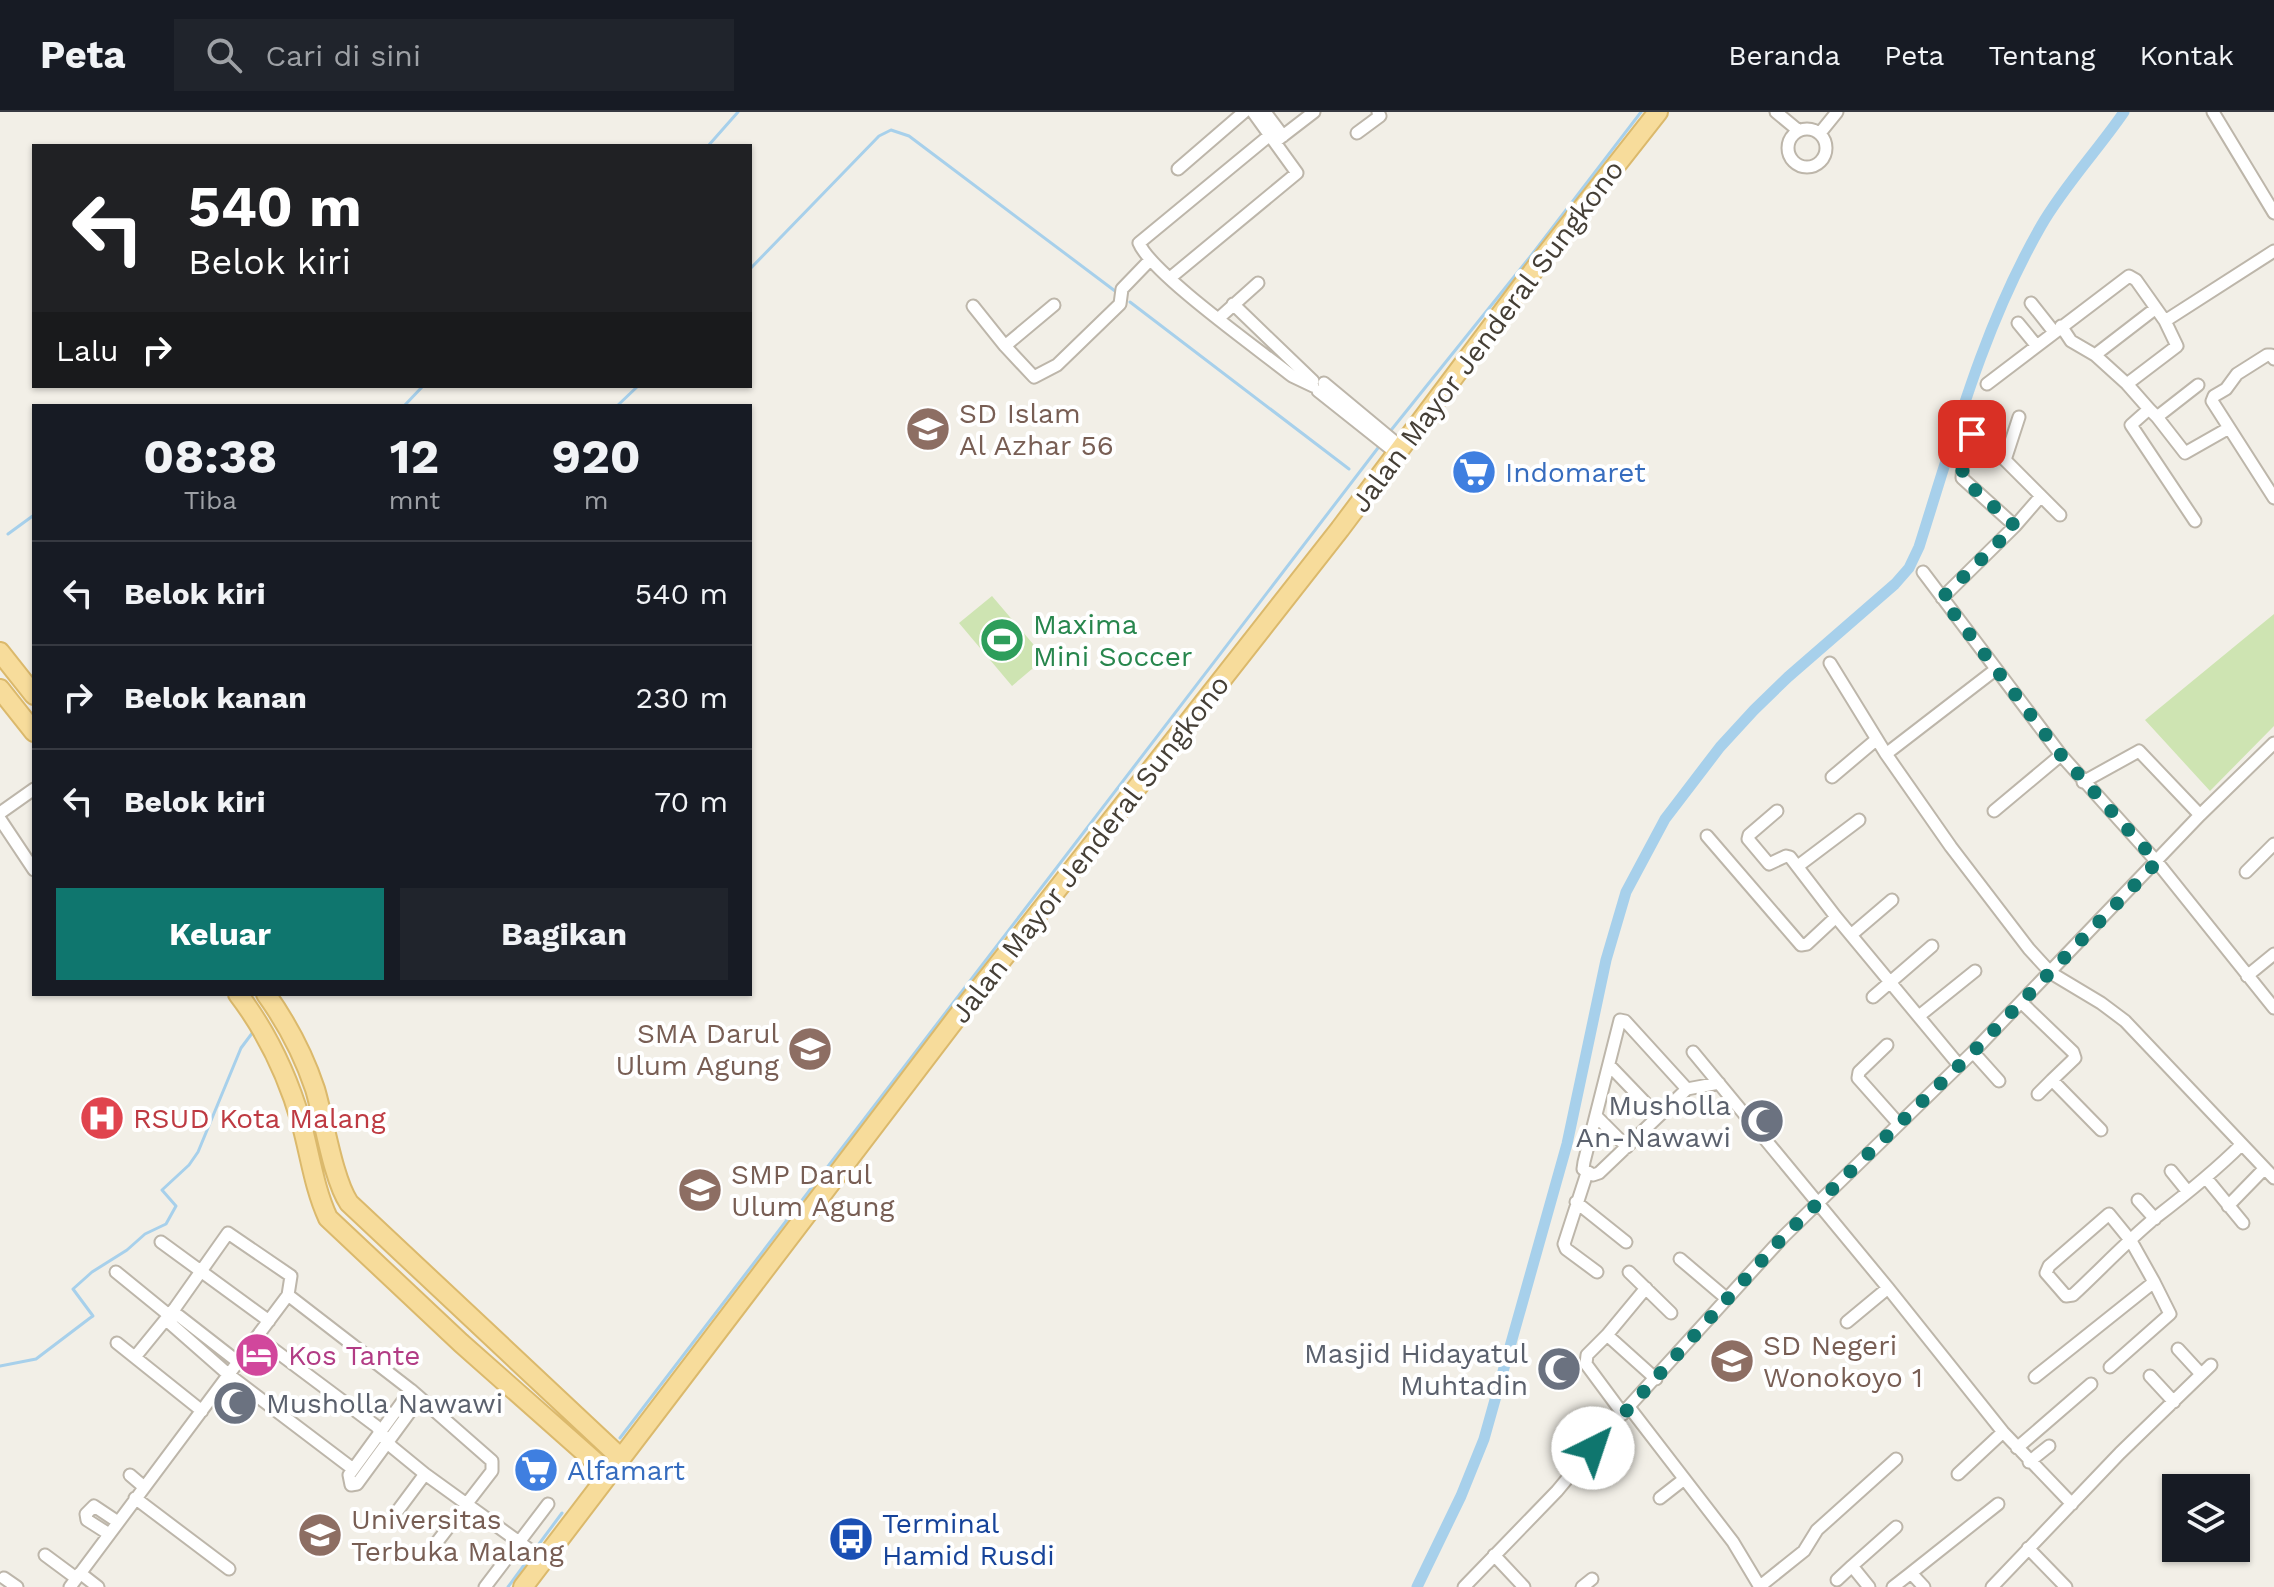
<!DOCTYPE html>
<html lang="id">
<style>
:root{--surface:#171b24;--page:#20242c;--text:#f1f3f6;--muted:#9ea1a6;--line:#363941;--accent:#0f766e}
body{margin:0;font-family:"Work Sans",sans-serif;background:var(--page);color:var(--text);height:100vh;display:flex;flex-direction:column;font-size:30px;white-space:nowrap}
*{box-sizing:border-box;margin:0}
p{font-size:26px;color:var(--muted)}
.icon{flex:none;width:44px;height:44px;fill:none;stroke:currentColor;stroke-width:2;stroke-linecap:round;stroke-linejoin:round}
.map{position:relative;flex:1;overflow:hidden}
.panel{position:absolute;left:32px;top:292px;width:720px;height:592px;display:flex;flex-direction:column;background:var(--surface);border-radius:0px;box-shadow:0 2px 6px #0004}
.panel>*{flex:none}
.hud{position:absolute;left:32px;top:32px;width:720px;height:244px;border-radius:0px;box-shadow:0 2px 6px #0004;background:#202124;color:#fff;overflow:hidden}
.fabs{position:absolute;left:2162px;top:1362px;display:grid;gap:16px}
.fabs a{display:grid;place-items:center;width:88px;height:88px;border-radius:0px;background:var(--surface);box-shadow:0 2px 6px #0004;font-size:40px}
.pin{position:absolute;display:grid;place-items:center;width:68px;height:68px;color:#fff;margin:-34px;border-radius:16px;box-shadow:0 4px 12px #0006}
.me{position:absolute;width:88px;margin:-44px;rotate:41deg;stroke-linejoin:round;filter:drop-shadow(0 0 6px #0008)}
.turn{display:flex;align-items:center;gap:28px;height:168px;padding:0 24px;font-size:36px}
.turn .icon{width:104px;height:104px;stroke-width:2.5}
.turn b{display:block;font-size:56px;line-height:68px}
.then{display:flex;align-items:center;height:76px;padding:0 24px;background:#0003;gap:16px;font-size:30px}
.eta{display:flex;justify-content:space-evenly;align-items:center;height:136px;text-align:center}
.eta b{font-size:48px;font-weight:700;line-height:56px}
.primary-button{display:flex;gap:16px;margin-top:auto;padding:16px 24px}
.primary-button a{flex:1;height:92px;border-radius:0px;background:var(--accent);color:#fff;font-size:32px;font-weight:700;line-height:92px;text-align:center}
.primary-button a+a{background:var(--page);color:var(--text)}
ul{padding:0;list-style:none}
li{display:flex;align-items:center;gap:24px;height:104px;padding:0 24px;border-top:2px solid var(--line)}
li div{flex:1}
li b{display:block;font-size:30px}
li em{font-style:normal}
header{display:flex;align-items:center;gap:48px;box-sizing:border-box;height:112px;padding:0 40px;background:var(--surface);border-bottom:2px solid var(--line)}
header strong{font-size:38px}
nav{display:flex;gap:44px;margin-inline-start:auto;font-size:28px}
.search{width:560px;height:72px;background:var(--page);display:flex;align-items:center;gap:20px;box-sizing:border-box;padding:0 28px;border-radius:0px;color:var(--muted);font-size:30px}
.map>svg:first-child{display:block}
.green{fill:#cee4b2}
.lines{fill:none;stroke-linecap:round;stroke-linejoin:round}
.stream{stroke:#a7d0eb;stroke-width:3}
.canal{stroke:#a7d0eb;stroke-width:11}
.minor-casing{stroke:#bdb6aa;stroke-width:15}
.primary-casing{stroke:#dbb96c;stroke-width:22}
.minor{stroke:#fff;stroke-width:11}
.primary{stroke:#f7dc9b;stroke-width:18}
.route{stroke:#0f766e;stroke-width:14;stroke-dasharray:0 25.2}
.labels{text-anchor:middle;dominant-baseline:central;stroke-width:8;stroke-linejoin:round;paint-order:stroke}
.street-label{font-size:28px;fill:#453f36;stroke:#fff}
.education-label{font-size:28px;fill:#785e54;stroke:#fff;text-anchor:start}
.shop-label{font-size:28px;fill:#366cbe;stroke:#fff;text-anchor:start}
.leisure-label{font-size:28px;fill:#27864d;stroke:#fff;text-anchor:start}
.worship-label{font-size:28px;fill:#5b616d;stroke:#fff;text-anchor:end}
.health-label{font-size:28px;fill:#be3a42;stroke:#fff;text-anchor:start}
.hotel-label{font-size:28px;fill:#b23c85;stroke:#fff;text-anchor:start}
.transit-label{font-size:28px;fill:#164399;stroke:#fff;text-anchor:start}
</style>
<header>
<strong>Peta</strong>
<div class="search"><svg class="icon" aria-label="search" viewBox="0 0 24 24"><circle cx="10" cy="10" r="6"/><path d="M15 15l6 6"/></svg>Cari di sini</div>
<nav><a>Beranda</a><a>Peta</a><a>Tentang</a><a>Kontak</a></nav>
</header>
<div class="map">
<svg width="2274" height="1475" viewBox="0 0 2274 1475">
<rect width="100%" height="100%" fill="#f2efe7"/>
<path class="green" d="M992,484L1045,546L1012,574L959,511Z
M2274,502V614L2210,679L2145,608Z"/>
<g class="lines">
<path class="stream" d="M708,34L738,0
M750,157L879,24L891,18L909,24L1115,179
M1130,190L1349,357
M404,294L423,274
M617,294L638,274
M1388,322L1530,145L1641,0
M8,422L34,403
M0,1254L36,1247L90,1206L93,1204L73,1177L92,1160L127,1138L145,1122L166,1112L176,1094L162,1078L189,1053L198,1040L241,936L253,920
M620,1326L1381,332
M589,1366L591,1364
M536,1436L562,1401
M508,1475L530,1445"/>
<path class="canal" d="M1417,1475L1461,1384L1484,1327L1567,1032L1606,848L1626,780L1665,707L1720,635L1754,598L1788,565L1895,472L1909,456L1919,435C1954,325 1983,215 2041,114C2064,74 2098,38 2124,0"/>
<g class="minor-casing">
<path id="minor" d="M1265,0L1283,24
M1776,0L1799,19
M2213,0L2274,101
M1788 36a19 19 0 1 1 38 0a19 19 0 1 1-38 0Z
M1357,21L1380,4L1378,0
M1820,21L1837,0
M1270,23L1139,131C1151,161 1261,239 1292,264L1313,274
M1275,30L1314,0
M1178,57L1244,0
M1170,166L1297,61L1253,0
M2031,191L2054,220
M1233,192L1313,269
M1054,193L1005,234L1034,265L1057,253L1120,192L1122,177L1150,148
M973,194L1005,234
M1219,206L1258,171
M2018,211L2036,233
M2061,214L2071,229L2095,243L2127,272L2177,234L2165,209
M2095,243L2156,196
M2274,247L2271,243H2267L2237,262L2226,277L2214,284L2212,289L2274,386
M1324,271L1401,335
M1987,272L2129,164L2136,168L2165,209L2274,139
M2127,272L2149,297
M1318,279L1396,341
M1977,303L1972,322L2005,348
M2019,305L2005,348L2060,403
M2157,305L2185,341L2229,316
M1972,322L1963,349L1962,366L2015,414
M2195,409L2131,313L2149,297L2157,305L2198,273
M1923,460L2061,643L2157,750L2274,896
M1942,486L2015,414L2041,384
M1830,551L1886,642L1951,735L2029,837L2051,861L2101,891L2125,909L2274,1066
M1886,642L1995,558
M1832,665L1877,627
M2083,670L2139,639L2200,703
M1777,699L1749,723L1748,727L1769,752L1786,744L1790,745L1836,805L1958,952
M1994,699L2061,643
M0,701L34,677
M0,707L34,758
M1707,724L1801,833L1807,832L1836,805
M1798,754L1859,708
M2246,760L2274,732
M1851,823L1892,788
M2247,864L2274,842
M1873,885L1932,834
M2021,890L2073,940L2075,946L2052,968L2101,1018
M1919,904L1975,859
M1620,908L1625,909L1687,977L1599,1061L1593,1063L1583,1057L1584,1050Z
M1887,933L1859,960L1858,966L1898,1011
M1693,940L1888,1176L2003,1320L2072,1392
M1973,940L1999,969
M1609,953L1658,1004
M1687,977L1719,971
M2038,982L2052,968
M1596,1004L1627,1035
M2171,1059L2188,1080
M1587,1061L1564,1132L1566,1137L1597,1160
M2206,1066L2243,1111
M2138,1088L2155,1107
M1576,1090L1626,1130
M2228,1094L2264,1057
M161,1130L269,1209
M1680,1147L1726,1186
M116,1160L170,1204H179L238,1250
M1629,1160L1671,1201
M1646,1176L1607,1223L1656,1267
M288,1183L411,1278L492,1349V1359L427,1443
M170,1204L171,1212L229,1263L353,1357
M1847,1210L1888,1176
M1607,1223L1587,1243L1586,1252L1623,1302
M257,1225L376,1314L392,1335L425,1362L544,1448
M117,1231L202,1299
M2178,1237L2201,1262
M2110,1255L2170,1202L2154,1170
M2150,1264L2174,1290
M2035,1265L2154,1170L2131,1129L2109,1102L2049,1154L2046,1161L2066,1184L2073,1183C2100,1158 2126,1130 2155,1106C2185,1083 2214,1060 2241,1033
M411,1278L349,1363L351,1373L357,1372L420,1286
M1629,1295L1733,1430L1760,1475
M2017,1336L2091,1272
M2029,1350L2049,1334
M1958,1362L2003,1320
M130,1363L144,1375
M135,1386L229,1457
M1660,1386L1683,1368
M390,1409L425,1362
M109,1422L87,1408L86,1402L94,1394L118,1410
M2028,1436L2066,1475
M45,1443L76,1466
M1494,1443L1524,1475
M80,1461L98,1475
M1911,1461L1998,1392
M4,1466L17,1475
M1837,1468L1852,1454
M70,1475L288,1183L291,1164L228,1121L175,1196L135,1245
M485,1475L548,1392
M1464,1475L1557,1379L1611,1314L1783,1125L1973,940L2200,703L2274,631
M1582,1475L1592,1467
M1759,1475L1804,1439L1817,1418L1896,1347
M1869,1475L1852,1454L1896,1415
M1893,1475L1911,1461L1924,1475
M1992,1475L2120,1341L2211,1253"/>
</g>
<g class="primary-casing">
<path id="primary" d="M0,540L34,583
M0,577L34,620
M238,882C266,919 288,965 301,1010C310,1042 314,1076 328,1106L461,1231L609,1362
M266,882C286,910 304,944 315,977C324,1007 333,1067 349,1091L621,1346
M523,1475L957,905L1340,417L1540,150L1658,0"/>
</g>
<use href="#minor" class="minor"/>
<use href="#primary" class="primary"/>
</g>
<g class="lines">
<path class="route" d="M1593,1336L1783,1125L1973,940L2157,750L2061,643L1942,486L2015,414L1962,366L1963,349L1972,322"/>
</g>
<defs>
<g id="school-disc" transform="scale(2.3)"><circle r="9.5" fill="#8d6e63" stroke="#fff"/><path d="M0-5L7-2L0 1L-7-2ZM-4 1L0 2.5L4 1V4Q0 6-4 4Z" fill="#fff"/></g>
<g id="supermarket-disc" transform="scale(2.3)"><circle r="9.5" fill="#3f7fe0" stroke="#fff"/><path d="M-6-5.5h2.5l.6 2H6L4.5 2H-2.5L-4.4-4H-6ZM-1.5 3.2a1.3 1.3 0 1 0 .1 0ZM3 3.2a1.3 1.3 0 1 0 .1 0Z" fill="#fff"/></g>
<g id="stadium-disc" transform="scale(2.3)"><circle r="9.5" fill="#2e9e5b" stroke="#fff"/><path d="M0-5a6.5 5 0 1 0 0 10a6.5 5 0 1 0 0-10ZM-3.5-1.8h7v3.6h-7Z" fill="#fff"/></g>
<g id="hospital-disc" transform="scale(2.3)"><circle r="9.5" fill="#e0444e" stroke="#fff"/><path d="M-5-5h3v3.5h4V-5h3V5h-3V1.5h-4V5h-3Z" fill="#fff"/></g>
<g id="mosque-disc" transform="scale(2.3)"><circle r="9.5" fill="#6b7280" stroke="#fff"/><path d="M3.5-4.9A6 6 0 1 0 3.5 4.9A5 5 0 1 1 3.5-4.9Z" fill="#fff"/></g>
<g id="hotel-disc" transform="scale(2.3)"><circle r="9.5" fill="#d1479c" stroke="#fff"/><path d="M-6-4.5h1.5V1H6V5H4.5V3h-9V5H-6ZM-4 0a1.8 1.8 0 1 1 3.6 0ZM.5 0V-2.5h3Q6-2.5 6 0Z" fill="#fff"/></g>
<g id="university-disc" transform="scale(2.3)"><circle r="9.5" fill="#8d6e63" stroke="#fff"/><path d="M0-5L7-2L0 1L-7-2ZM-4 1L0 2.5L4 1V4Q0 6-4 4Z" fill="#fff"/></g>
<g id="bus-disc" transform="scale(2.3)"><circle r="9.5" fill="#1a4fb4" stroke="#fff"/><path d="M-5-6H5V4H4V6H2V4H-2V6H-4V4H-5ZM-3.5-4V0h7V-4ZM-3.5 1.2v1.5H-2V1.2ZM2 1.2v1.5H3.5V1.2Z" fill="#fff"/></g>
</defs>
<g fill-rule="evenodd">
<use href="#school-disc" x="928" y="317"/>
<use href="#supermarket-disc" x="1474" y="360"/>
<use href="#stadium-disc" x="1002" y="528"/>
<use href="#school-disc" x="810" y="937"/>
<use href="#hospital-disc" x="102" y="1006"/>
<use href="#mosque-disc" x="1762" y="1009"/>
<use href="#school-disc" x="700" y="1078"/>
<use href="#hotel-disc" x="257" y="1243"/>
<use href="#school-disc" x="1732" y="1249"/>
<use href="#mosque-disc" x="1559" y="1257"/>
<use href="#mosque-disc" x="235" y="1291"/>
<use href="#supermarket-disc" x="536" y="1358"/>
<use href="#university-disc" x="320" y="1423"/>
<use href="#bus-disc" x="851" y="1427"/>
</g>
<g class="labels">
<g class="street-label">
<text transform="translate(1487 224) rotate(-53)">Jalan Mayor Jenderal Sungkono</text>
<text transform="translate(1090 737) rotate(-52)">Jalan Mayor Jenderal Sungkono</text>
</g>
<g class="education-label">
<text x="959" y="301">SD Islam<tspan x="959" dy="32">Al Azhar 56</tspan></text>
<text x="779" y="921" text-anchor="end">SMA Darul<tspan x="779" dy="32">Ulum Agung</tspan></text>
<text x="731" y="1062">SMP Darul<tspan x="731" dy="32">Ulum Agung</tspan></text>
<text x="1763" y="1233">SD Negeri<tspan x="1763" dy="32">Wonokoyo 1</tspan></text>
<text x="351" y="1407">Universitas<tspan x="351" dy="32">Terbuka Malang</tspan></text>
</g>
<g class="shop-label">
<text x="1505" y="360">Indomaret</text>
<text x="567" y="1358">Alfamart</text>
</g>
<g class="leisure-label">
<text x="1033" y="512">Maxima<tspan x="1033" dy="32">Mini Soccer</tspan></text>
</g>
<g class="worship-label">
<text x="1731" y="993">Musholla<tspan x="1731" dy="32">An-Nawawi</tspan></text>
<text x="1528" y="1241">Masjid Hidayatul<tspan x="1528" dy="32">Muhtadin</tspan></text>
<text x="266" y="1291" text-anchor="start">Musholla Nawawi</text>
</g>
<g class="health-label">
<text x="133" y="1006">RSUD Kota Malang</text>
</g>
<g class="hotel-label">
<text x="288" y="1243">Kos Tante</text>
</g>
<g class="transit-label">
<text x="882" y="1411">Terminal<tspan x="882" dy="32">Hamid Rusdi</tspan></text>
</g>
</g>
</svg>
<div class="fabs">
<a><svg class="icon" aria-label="layers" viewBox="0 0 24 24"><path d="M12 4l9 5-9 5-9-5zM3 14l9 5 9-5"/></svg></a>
</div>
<div class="pin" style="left:1972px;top:322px;background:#d93025"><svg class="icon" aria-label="arrive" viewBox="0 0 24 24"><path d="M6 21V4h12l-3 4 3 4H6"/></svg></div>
<svg class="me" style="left:1593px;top:1336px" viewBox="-20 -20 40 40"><circle r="19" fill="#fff"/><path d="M0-13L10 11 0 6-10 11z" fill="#0f766e"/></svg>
<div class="hud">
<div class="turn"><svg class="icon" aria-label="left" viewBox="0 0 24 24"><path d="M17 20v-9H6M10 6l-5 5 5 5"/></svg><div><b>540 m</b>Belok kiri</div></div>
<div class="then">Lalu<svg class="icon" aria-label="right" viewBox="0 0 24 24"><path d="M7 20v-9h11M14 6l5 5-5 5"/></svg></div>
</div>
<section class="panel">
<div class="eta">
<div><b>08:38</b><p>Tiba</p></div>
<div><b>12</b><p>mnt</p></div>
<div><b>920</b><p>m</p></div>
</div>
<ul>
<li><svg class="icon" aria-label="left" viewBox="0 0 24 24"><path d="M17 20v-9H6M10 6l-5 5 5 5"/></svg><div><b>Belok kiri</b></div><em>540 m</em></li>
<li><svg class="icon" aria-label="right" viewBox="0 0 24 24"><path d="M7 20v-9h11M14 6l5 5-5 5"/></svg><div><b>Belok kanan</b></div><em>230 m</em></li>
<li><svg class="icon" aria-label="left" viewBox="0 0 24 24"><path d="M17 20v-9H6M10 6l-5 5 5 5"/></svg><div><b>Belok kiri</b></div><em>70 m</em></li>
</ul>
<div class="primary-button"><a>Keluar</a><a>Bagikan</a></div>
</section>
</div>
